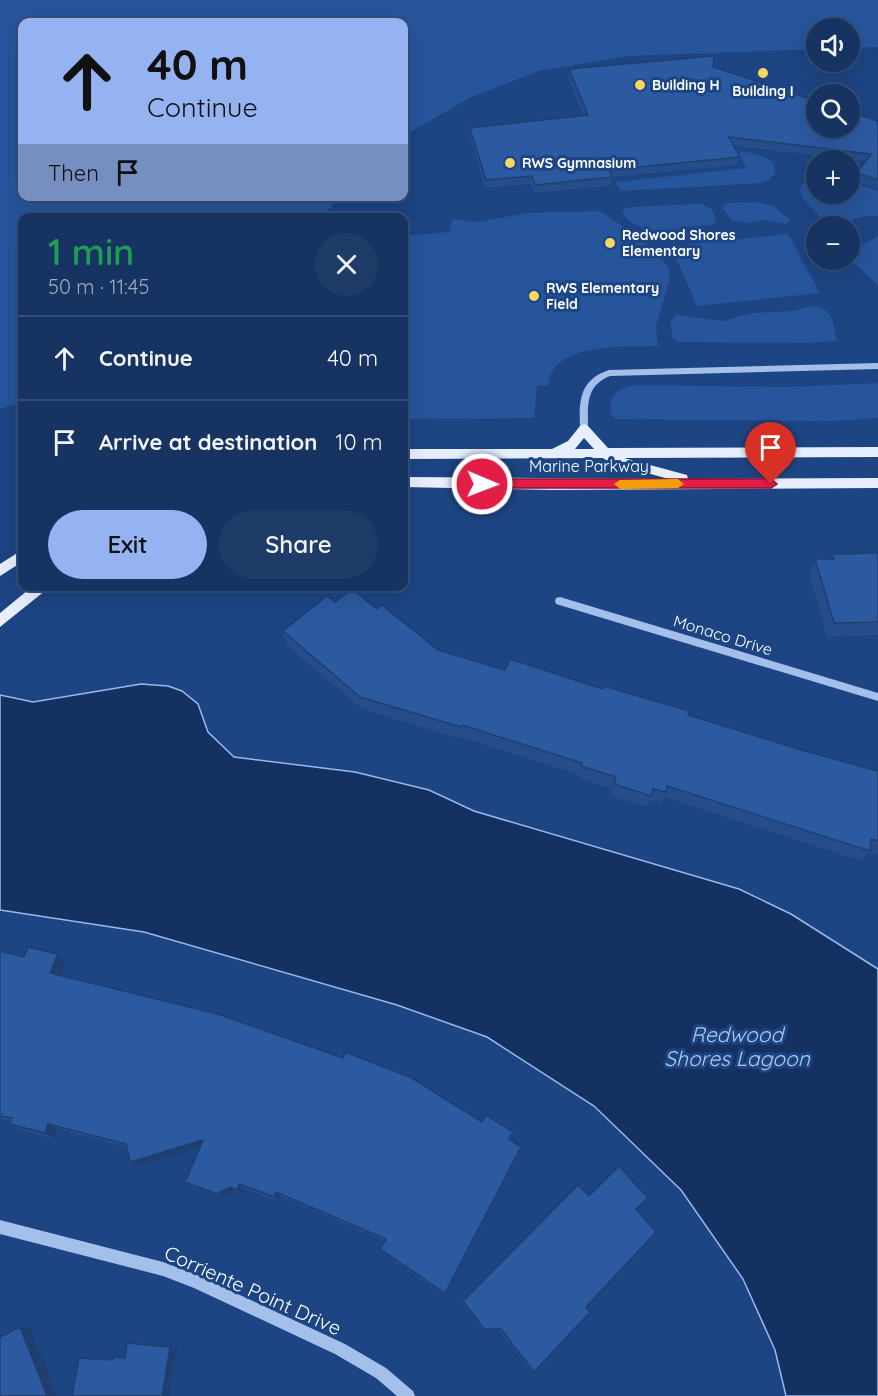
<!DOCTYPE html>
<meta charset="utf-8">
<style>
:root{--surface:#163362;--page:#1f3b68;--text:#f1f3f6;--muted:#9eaabe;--line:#354e77;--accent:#95b2f1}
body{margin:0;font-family:Quicksand,sans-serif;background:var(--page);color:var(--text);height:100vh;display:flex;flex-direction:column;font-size:22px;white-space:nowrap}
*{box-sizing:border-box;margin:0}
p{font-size:20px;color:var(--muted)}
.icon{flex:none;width:33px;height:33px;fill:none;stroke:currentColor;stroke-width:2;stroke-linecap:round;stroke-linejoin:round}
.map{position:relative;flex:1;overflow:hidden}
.panel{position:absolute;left:18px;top:213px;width:390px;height:378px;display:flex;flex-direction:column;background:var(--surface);border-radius:12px;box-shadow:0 6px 24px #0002,0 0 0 2px var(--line)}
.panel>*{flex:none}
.hud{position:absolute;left:18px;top:18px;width:390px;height:183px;border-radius:12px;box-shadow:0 6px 24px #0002,0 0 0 2px var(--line);background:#95b2f1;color:#111;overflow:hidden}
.buttons{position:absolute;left:806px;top:18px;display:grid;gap:12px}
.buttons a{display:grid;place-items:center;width:54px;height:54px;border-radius:50%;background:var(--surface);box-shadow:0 6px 24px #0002,0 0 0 2px var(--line);font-size:30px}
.pin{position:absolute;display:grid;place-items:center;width:51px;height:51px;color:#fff;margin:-62px -26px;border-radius:50% 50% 50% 0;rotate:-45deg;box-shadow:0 0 6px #0007}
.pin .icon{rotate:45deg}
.me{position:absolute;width:66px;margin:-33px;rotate:91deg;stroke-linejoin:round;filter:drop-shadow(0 0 4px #0008)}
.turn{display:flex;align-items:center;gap:21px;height:126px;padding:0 30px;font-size:27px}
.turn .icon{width:78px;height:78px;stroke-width:2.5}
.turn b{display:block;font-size:42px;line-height:51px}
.then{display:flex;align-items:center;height:57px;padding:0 30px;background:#0003;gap:12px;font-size:22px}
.round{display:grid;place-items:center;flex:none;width:63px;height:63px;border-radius:32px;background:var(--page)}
.summary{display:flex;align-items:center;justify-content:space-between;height:102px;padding:0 30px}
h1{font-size:36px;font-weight:600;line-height:45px;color:#1e9e55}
.action{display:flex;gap:12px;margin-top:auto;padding:12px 30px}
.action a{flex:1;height:69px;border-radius:36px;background:var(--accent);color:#111;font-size:24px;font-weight:600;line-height:69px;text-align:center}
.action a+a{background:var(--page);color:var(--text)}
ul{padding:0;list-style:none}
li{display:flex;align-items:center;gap:18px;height:84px;padding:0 30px;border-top:2px solid var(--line)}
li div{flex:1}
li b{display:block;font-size:22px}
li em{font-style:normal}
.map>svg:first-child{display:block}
.green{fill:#27559c}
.water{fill:#143162;stroke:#97b9ec;stroke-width:1.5}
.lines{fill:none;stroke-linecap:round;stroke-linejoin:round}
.minor{fill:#a4bfea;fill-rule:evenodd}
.major{fill:#e7effe;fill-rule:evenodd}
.wall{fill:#264d8a}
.shaded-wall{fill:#1f3f71}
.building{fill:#2c5aa1;stroke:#1f3f71;stroke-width:1.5}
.route{fill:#e11d48;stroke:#92132f;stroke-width:1.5}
.slow{fill:#f59e0b}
.poi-dot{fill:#f9d662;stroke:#1d4483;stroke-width:2}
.labels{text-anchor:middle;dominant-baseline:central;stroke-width:6;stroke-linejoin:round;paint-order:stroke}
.far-poi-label{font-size:14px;font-weight:bold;fill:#fff;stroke:#1d4483;text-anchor:start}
.street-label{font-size:16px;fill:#fff;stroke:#1d4483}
.near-street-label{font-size:20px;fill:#fff;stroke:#1d4483}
.near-water-label{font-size:21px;font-style:italic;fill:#afcaf1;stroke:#1d4483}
</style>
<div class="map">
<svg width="878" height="1396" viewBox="0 0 878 1396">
<rect width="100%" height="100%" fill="#1d4483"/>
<path class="green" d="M0,0H878V47L849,48V28H816V49L628,56L539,71L469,98L404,136V22H22V196L339,197L323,217L22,218V402L0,409Z
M738,151C752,153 762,154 774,163L775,173L769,180L761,183L620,191L616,182L746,168Z
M816,177V194H849V181L878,191V216H864L834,226L827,225L802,197L800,189L802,184Z
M758,202L773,206L790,220L786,224L766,220L747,223L731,220L722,207L728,203Z
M700,204L711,208L716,219L713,225L682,227L657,237L631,222L622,213L625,208L632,207Z
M600,211L643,240L668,266L670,278L656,326L658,346C627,347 551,341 548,386L537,385L534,418L404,419V236L449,232L452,219L478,222L527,213Z
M788,234L820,293L697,306L671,246Z
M878,236V285L852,261C850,246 868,244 878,236Z
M814,306C834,309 833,324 837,341L804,343L681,342L673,339L670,323L676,315L724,321L752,313L793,311Z
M878,383V418L832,421L614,419C603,400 618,387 637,385L788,387Z"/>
<path class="water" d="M141,684L168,686L182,691L198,704L208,732L234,757L355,772L429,790L474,811L739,889L791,914L878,969V1396H786L775,1350L743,1279L681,1190L594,1106L487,1037L397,1005L144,932L0,910V695L33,702Z"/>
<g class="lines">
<path class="minor" d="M878,363V369L610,376C585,386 588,406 588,429L584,432L580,429C579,401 579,380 609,370Z
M560,597L878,693V701L556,604L555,601L556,598Z
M0,1220L163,1262L197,1275L345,1344L386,1368L413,1391L415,1396H397L376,1378L335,1354L194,1288L163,1276L0,1234Z"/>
<path class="major" d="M584,424L588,426L608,448L878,447V457L624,458L687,475L688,479L878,478V488L552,490L404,487V477L669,479L610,463L603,458L404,459V449H552L568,441L580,426ZM584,438L594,449H575Z
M22,550V562L0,576V564Z
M33,586H51L0,627V613Z"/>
</g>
<path class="wall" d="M713,67L878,121V189L854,181L857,173L865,161L734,146L740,157L738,165L612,177L611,186L534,193L531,184L485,188L470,136V128L584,116L568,78L569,69Z
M878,553V635L827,637L809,573L815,559H830L832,554Z
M335,602L377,609L438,650L505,670L688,715L805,751L878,771V855L869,852L861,861L664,797L661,804L649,800L647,807L610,796L612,789L578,778L579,775L461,737L460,739L362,709L286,645L283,631Z
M0,951L24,957L58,954L66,963L61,976L510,1139L519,1152L444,1295L382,1252L380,1249L385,1241L280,1196L279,1201L244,1189L242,1194L235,1191L223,1198L191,1186L185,1182L199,1148L137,1167L130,1162L126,1147L58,1129L54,1139L19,1130L9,1124L10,1122L0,1119Z
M589,1196L636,1209L586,1307L534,1372H532L499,1330H483L462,1303L463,1301Z"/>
<path class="shaded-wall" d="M58,954L66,963L58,982L50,973Z
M48,1124L58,1129L54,1139L45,1133Z
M203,1140L208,1145L137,1167L130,1162Z
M521,1147L519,1152L444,1295L445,1293Z
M239,1184L244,1189L242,1194L237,1190Z
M230,1187L235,1191L223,1198L217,1194Z
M276,1192L280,1196L279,1201L275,1197Z
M20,1327L30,1328L57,1396H47Z
M170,1347L177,1348L169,1396H162Z"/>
<path class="building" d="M714,56L713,67L816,101V128H849V111L878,121V180L857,173L871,154L729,137L740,157L609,170L612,177L535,185L532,176L486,180L470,128L588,115L569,69Z
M878,553V622L834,623L815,559H834L832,554Z
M352,589L377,609L382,605L438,650L505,670L510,659L603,689L604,686L689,711L688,715L805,751L878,771V841L871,839L870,851L667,786L666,792L653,789L651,796L614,784L616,777L581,766L582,763L462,725L461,727L360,697L283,631L327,596L335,602Z
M28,947L58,954L50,973L218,1014L343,1058L345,1052L410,1077L482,1122L486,1115L513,1132L509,1139L521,1147L445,1293L380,1249L386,1239L276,1192L275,1197L239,1184L237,1190L230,1187L217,1194L185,1182L203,1140L130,1162L126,1144L48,1124L45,1133L9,1124L12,1118L0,1116V951L24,957Z
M619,1166L648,1198L636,1209L656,1232L586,1307L590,1312L534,1372L501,1329H484L463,1301L578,1185L589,1196Z
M20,1327L47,1396H0V1337Z
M127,1343L170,1347L162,1396H72L79,1358L113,1360V1357L125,1358Z"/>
<path class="route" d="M482,479H771L777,484L771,488H482L476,484Z"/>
<path class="slow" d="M678,479L684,484L678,488L620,489L614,484L620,480Z"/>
<g class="poi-dot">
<circle cx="763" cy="73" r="6"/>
<circle cx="640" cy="85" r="6"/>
<circle cx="510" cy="163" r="6"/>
<circle cx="610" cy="243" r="6"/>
<circle cx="534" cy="296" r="6"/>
</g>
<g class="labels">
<g class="far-poi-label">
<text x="652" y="85">Building H</text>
<text x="763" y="91" text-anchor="middle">Building I</text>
<text x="522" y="163">RWS Gymnasium</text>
<text x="622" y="235">Redwood Shores<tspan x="622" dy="16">Elementary</tspan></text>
<text x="546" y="288">RWS Elementary<tspan x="546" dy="16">Field</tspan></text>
</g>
<g class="street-label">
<text x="589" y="466">Marine Parkway</text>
<text transform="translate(723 635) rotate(17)">Monaco Drive</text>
</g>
<g class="near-street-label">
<text transform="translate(253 1290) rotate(24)">Corriente Point Drive</text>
</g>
<g class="near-water-label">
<text x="737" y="1034">Redwood<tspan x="737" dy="24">Shores Lagoon</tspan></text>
</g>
</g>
</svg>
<div class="buttons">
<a><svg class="icon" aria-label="sound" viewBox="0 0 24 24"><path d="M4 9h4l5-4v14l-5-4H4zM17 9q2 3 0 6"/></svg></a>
<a><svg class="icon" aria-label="search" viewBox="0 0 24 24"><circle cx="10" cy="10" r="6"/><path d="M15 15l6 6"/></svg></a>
<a>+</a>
<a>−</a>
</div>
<div class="pin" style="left:771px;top:484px;background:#d93025"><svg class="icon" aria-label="arrive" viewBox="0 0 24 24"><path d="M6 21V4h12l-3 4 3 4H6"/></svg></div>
<svg class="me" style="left:482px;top:484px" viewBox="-20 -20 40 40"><circle r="17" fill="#e11d48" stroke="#fff" stroke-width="3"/><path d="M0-11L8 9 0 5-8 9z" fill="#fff"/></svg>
<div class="hud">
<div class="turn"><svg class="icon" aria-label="ahead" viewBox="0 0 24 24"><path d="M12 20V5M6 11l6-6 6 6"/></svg><div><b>40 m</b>Continue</div></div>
<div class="then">Then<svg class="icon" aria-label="arrive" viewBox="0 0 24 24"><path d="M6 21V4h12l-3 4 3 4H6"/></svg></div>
</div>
<section class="panel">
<div class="summary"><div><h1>1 min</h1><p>50 m · 11:45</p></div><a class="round"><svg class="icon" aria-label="close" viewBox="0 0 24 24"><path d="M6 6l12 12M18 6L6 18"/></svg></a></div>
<ul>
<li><svg class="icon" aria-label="ahead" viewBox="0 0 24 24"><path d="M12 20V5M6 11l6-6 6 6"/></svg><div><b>Continue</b></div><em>40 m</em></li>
<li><svg class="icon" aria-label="arrive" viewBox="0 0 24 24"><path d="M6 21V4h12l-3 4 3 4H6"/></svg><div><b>Arrive at destination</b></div><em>10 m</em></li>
</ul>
<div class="action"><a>Exit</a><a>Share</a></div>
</section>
</div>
